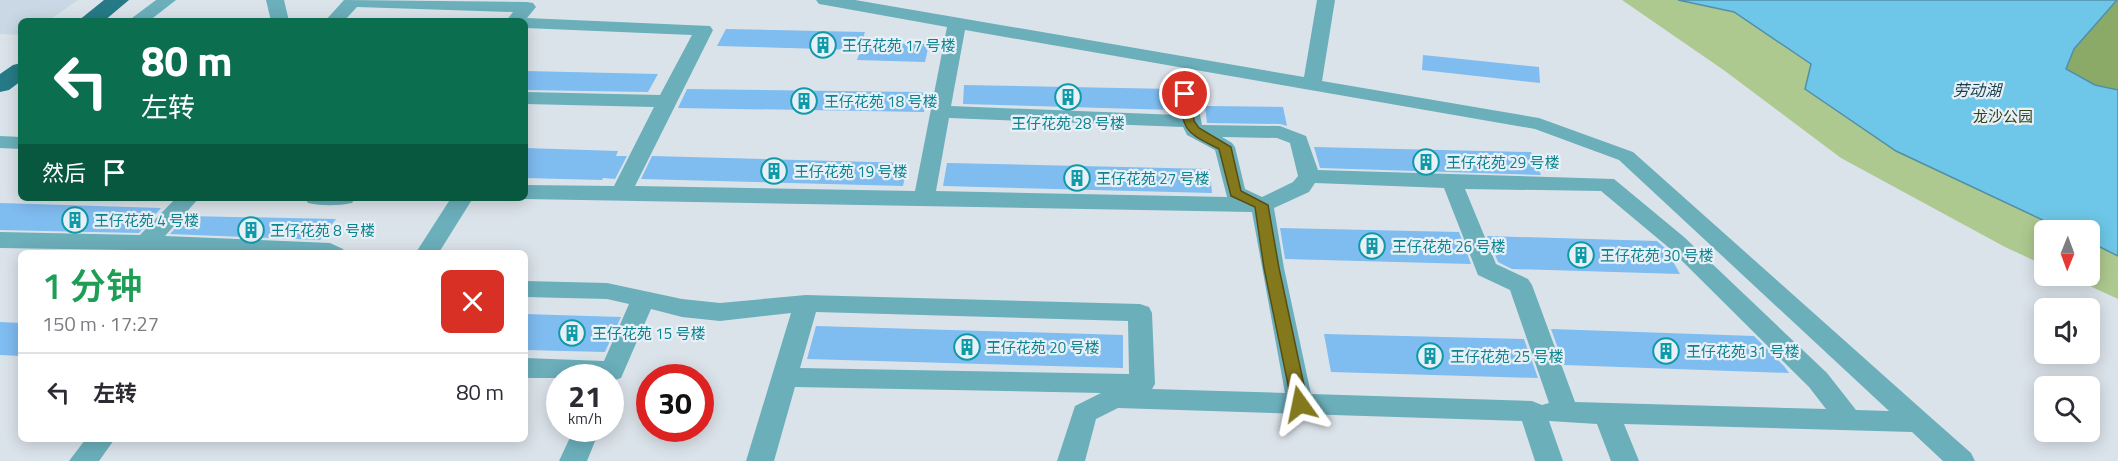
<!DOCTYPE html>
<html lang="zh">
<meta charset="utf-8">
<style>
:root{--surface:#fff;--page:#f2f2f3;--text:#2b2b33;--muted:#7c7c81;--line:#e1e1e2}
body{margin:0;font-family:"Titillium Web","Noto Sans SC",sans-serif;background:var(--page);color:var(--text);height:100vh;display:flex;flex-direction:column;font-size:22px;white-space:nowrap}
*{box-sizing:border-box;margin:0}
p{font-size:20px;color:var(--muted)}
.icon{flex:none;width:33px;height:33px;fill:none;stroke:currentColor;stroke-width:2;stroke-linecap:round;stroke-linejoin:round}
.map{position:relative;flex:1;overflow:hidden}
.drawer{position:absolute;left:18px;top:250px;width:510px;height:192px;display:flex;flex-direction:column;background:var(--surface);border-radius:9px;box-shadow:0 3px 15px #0003}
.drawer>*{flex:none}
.hud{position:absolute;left:18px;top:18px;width:510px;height:183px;border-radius:9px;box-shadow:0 3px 15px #0003;background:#0b6e4f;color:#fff;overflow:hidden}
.needle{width:39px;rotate:181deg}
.fabs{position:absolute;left:2034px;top:220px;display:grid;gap:12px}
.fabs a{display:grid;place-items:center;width:66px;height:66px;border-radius:9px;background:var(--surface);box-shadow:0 3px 15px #0003;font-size:30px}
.speed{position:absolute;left:546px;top:364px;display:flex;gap:12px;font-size:30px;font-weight:700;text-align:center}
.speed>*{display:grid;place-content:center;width:78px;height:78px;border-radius:50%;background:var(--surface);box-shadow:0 3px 15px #0003;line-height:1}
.speed small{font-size:15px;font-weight:400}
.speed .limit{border:9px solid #d22;background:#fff;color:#111}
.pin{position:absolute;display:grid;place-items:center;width:51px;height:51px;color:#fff;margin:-26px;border:3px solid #fff;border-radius:50%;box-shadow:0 2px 6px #0007}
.me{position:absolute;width:66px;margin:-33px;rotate:348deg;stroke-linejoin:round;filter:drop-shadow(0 0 4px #0008)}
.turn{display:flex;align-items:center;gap:21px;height:126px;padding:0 24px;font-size:27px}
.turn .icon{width:78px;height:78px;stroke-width:2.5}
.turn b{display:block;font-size:42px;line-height:51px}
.then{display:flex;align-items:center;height:57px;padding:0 24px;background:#0003;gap:12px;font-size:22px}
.round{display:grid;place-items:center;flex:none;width:63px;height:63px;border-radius:9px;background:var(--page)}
.headline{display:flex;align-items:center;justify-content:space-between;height:102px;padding:0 24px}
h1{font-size:36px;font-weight:600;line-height:45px;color:#1e9e55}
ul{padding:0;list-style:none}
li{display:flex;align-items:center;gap:18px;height:78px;padding:0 24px;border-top:2px solid var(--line)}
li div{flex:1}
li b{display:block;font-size:22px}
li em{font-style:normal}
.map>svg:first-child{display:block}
.built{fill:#cad8e5}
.green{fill:#aec98f}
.forest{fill:#8ba967}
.water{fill:#6ec7e8;stroke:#5190a7;stroke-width:1.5}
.building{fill:#7fbcf0}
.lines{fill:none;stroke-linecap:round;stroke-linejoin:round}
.minor{fill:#6bafbb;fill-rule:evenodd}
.major{fill:#267a87;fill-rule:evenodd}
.route{fill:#84781d;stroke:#564e13;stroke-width:1.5}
.labels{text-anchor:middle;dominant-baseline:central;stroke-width:4.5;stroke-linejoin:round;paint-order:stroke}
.culture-label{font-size:15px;fill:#0d838f;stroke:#e8f0f7;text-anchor:start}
.park-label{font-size:15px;fill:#2f4313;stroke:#e8f0f7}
.water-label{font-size:16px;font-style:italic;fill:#173f4d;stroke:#e8f0f7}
</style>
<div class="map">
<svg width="2118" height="461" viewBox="0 0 2118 461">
<rect width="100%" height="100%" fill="#dbe3ea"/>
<path class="built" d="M0,0H78L48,21H21V35L0,34Z"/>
<path class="green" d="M1622,0H2118V299L2068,276H2090V231H2044V265L2005,247L1841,158L1725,71Z"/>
<path class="forest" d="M2118,0V90L2095,85L2066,69L2073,49Z"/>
<path class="water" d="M1678,0H2117L2074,49L2066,69L2095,85L2118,90V256L2090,242V231H2066L1896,151L1805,89L1811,64L1734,12Z"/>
<path class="building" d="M726,29L865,32L859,50L717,46Z
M863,43L929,44L925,62L857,60Z
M1423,55L1539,67L1540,83L1422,70Z
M525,71L658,74L648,92L525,90Z
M964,85L1173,89L1174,110L963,104Z
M687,89L915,92L928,93L924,112L678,108Z
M1205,106L1283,107L1287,126L1280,124L1207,123Z
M1314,147L1531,152L1541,175L1320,168Z
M525,148L618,151L616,156H627L615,179L603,178L602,180L525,178Z
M652,156L908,163L903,186L641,179Z
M947,163L1210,169L1212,193L943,186Z
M0,203L161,208L139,233L0,230Z
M186,216L336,219L320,240L170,234Z
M1280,228L1459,232L1471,264L1285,259Z
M1487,236L1657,241L1666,249L1680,274L1512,269L1498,262Z
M525,314L621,317L605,352L525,350Z
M0,322L21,323V356L0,355Z
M816,326L1123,335V368L807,359Z
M1551,329L1754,336L1784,366L1789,373L1564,365Z
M1324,334L1524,339L1538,378L1331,372Z"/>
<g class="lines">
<path class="minor" d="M156,0H176L149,21H128Z
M266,0H284L289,21H271Z
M344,0L527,2L533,3L536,7L527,18L710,26L713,30L635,186L915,191L947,27L825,5L819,4L816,0H855L1304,77L1317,0H1335L1322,81L1539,118L1633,152L1928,415L1971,453L1975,461H1943L1912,432L1624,424L1639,461H1611L1597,424L1549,421L1563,461H1535L1522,421L1118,408L1096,419L1085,461H1057L1075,406L1101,393L795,387L774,461H746L791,313L720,321L682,317L651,309L621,378L612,381L610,378H525V358L604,361L629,304L607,299L525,297V281L607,283L682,299L720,303L806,295L1140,304L1149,307L1152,313L1155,384L1152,389L1285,393L1252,212L525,199L522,198H525V185L614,186L654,107L525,104V92L660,95L692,35L525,28V21H506L513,12L357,7L344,21H325ZM965,30L1535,129L1619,160L1889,411L1856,410L1827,373L1684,237L1614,179L1318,170L1306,136L1280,126L1202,125L1196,94L1193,90H1179L1176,94L1178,115L951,106ZM949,118L1183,127L1187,135L1215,150L1227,197L936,191ZM1222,137L1277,138L1290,143L1298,176L1293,182L1262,197L1245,189L1235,147L1232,143ZM1315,183L1444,188L1478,275L1510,290L1549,403L1542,405L1532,401L1311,394L1284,268L1274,208L1309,192ZM1465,189L1601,191L1668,247L1809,387L1826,409L1575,402L1532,285L1528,279L1496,264ZM816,312L1128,321L1129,374L800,368Z
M0,136L21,137V149L0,148Z
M176,198H199L165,236L330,243L343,249L346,254H213L152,251L149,254H130L128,250L0,248V232L140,235Z
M305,198H355L352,203C338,206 322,206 308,203Z
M451,198H473L438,254H415Z
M574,429H600L587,461H559Z
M85,440H114L99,461H69Z"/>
<path class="major" d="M104,0H129L104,21H78Z
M21,63V81L9,90L0,92V74L13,65Z"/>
</g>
<path class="route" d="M1185,91L1191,94L1194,121L1199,128L1231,147L1241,191L1268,205L1279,268L1308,404L1306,408H1294L1292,404L1264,268L1255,207L1231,196L1219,149C1186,132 1183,133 1180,94Z"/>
<defs>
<g id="building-ring" transform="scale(1.35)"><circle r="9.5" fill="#e8f0f7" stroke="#0f9aa8" stroke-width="1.5"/><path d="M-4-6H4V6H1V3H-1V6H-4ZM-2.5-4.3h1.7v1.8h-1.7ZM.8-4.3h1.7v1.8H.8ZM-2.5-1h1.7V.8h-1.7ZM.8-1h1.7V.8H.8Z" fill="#0f9aa8"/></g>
</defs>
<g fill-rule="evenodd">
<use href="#building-ring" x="823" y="45"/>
<use href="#building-ring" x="1068" y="97"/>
<use href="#building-ring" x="804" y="101"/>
<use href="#building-ring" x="1426" y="162"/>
<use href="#building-ring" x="774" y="171"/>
<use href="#building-ring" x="1077" y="178"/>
<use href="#building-ring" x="75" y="220"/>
<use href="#building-ring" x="251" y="230"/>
<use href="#building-ring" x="1372" y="246"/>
<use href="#building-ring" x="1581" y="255"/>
<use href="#building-ring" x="572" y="333"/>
<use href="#building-ring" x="967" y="347"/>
<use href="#building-ring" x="1666" y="351"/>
<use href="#building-ring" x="1430" y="356"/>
</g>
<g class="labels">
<g class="culture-label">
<text x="842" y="45">王仔花苑 17 号楼</text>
<text x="824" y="101">王仔花苑 18 号楼</text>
<text x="1068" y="123" text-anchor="middle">王仔花苑 28 号楼</text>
<text x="1446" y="162">王仔花苑 29 号楼</text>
<text x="794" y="171">王仔花苑 19 号楼</text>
<text x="1096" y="178">王仔花苑 27 号楼</text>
<text x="94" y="220">王仔花苑 4 号楼</text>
<text x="270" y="230">王仔花苑 8 号楼</text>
<text x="1392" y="246">王仔花苑 26 号楼</text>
<text x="1600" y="255">王仔花苑 30 号楼</text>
<text x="592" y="333">王仔花苑 15 号楼</text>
<text x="986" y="347">王仔花苑 20 号楼</text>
<text x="1686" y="351">王仔花苑 31 号楼</text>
<text x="1450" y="356">王仔花苑 25 号楼</text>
</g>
<g class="park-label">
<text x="2003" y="116">龙沙公园</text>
</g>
<g class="water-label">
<text x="1977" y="90">劳动湖</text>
</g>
</g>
</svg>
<div class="fabs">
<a><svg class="needle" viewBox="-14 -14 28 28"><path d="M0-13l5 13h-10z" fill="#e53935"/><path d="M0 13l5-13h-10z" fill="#7c7c81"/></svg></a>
<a><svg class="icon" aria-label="sound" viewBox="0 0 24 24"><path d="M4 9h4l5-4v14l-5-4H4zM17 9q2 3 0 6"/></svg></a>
<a><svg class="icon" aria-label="search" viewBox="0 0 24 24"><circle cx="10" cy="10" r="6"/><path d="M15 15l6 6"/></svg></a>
</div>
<div class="speed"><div>21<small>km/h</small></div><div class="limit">30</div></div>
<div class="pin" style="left:1185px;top:94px;background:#d93025"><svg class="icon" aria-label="arrive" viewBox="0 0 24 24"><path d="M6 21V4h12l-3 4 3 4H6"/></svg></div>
<svg class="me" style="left:1300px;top:404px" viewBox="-20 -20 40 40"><path d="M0-17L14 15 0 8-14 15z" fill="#84781d" stroke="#fff" stroke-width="4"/></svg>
<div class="hud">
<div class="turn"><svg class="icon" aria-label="left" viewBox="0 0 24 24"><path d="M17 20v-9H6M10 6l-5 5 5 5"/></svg><div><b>80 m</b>左转</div></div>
<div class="then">然后<svg class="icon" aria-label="arrive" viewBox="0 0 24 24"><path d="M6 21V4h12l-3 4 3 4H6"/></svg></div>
</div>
<section class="drawer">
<div class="headline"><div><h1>1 分钟</h1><p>150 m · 17:27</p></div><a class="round" style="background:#d93025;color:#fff"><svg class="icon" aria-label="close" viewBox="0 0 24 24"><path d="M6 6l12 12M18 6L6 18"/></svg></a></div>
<ul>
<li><svg class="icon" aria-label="left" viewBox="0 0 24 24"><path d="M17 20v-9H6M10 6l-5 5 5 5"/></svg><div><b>左转</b></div><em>80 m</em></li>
</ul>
</section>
</div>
